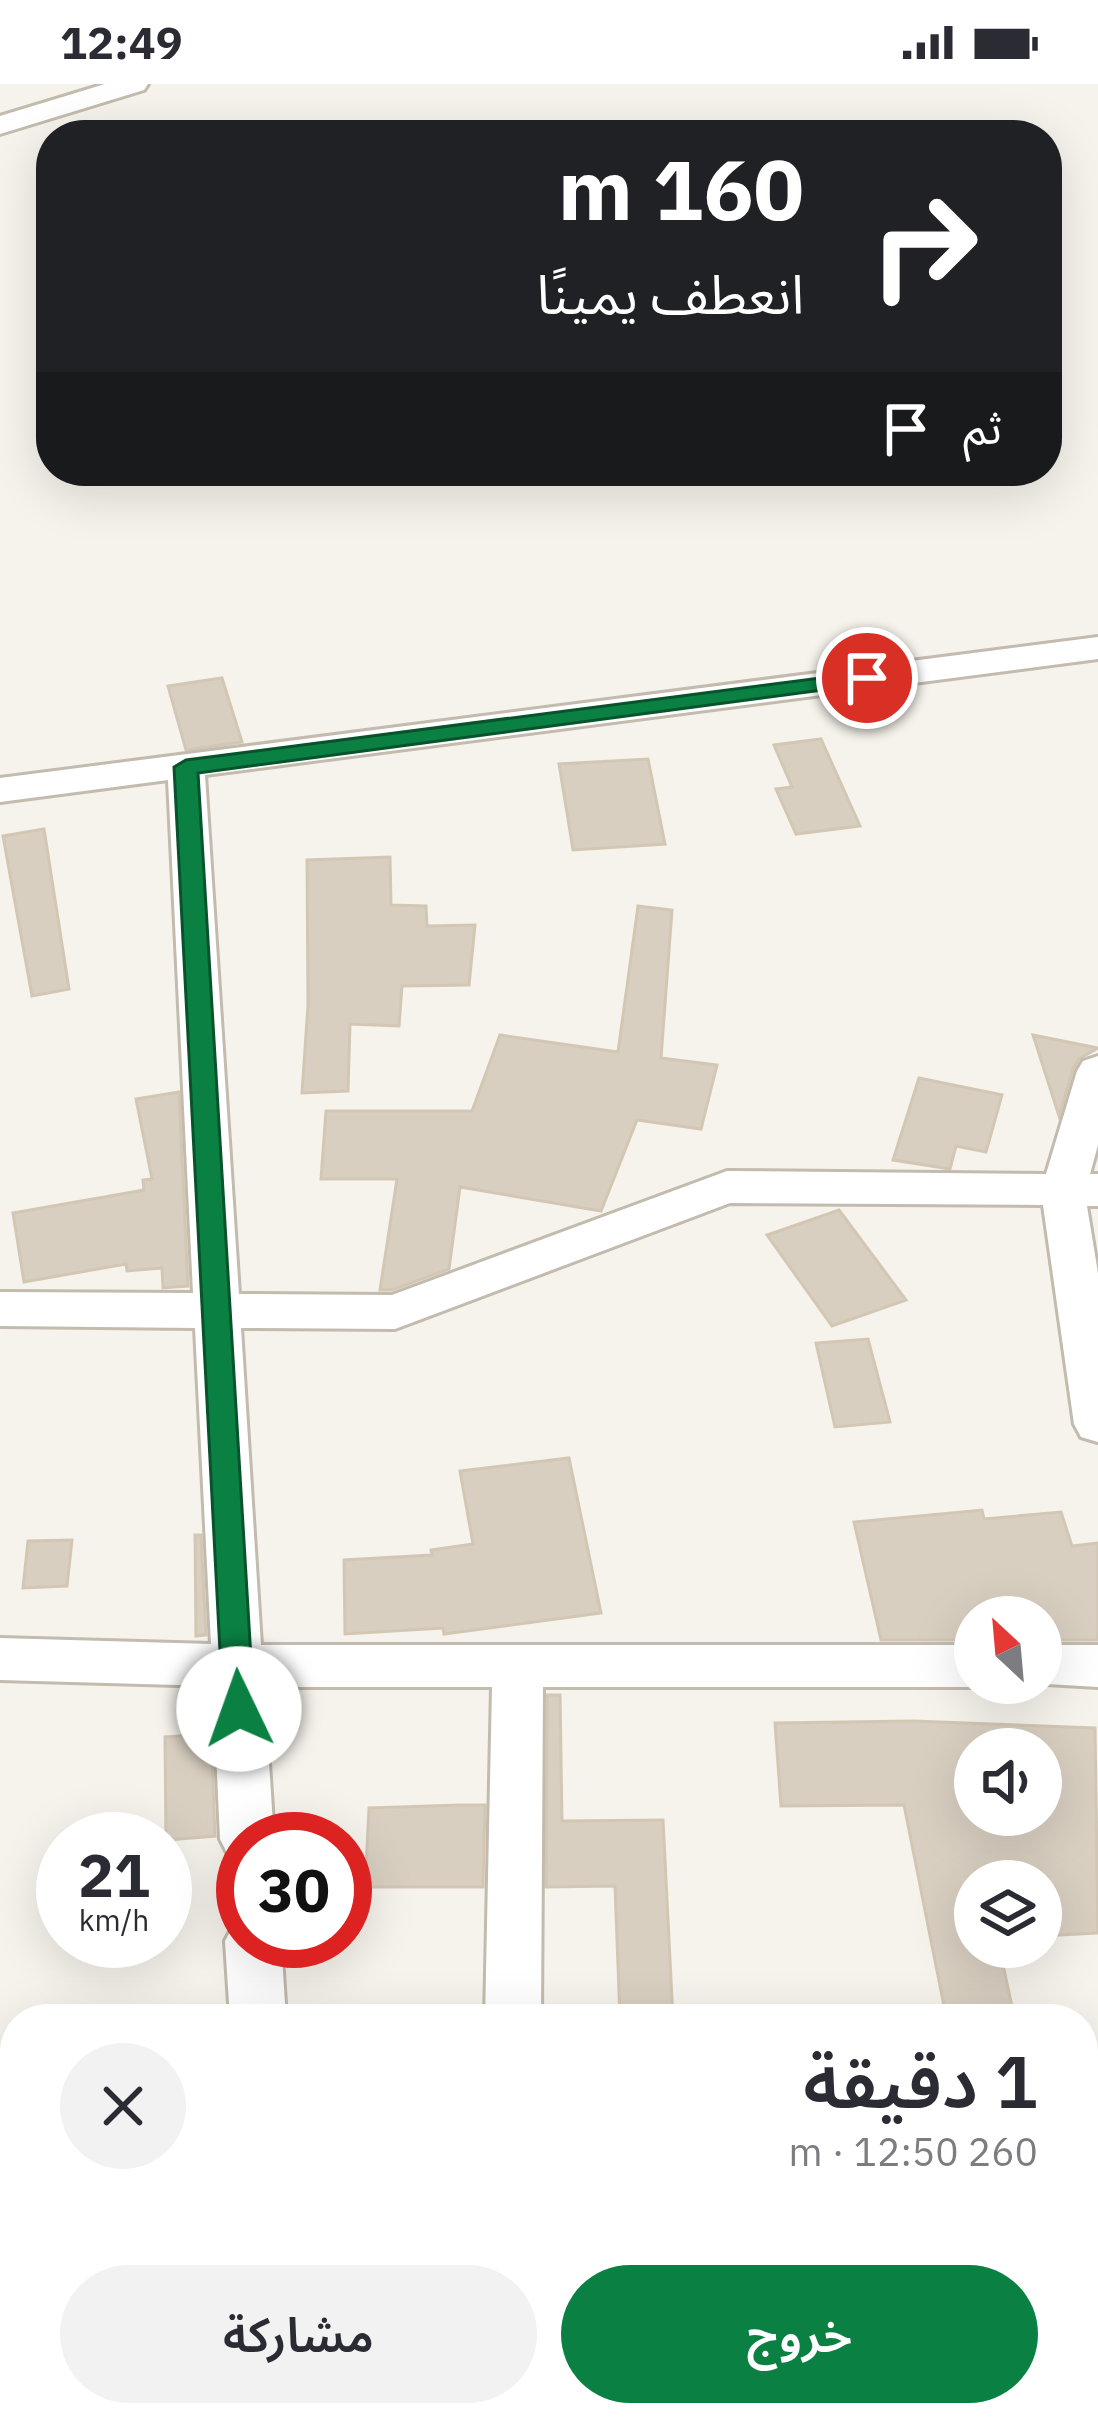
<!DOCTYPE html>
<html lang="ar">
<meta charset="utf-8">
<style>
:root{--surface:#fff;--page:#f2f2f3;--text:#2b2b33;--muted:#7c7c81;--accent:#0b8043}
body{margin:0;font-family:"IBM Plex Sans","Noto Sans Arabic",sans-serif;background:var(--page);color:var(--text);direction:rtl;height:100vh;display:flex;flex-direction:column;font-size:45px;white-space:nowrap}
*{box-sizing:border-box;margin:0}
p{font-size:39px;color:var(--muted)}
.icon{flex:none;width:66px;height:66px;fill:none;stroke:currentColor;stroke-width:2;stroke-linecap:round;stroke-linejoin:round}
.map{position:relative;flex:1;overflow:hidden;direction:ltr}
.panel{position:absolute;left:0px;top:1920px;width:1098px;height:423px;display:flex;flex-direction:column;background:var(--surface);border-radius:48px 48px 0 0;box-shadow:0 12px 48px #0002;direction:rtl}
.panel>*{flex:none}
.hud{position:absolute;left:36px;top:36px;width:1026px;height:366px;border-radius:48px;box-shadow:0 12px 48px #0002;direction:rtl;background:#202124;color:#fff;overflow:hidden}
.needle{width:78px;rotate:334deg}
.buttons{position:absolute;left:954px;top:1512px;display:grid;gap:24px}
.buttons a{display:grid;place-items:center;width:108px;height:108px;border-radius:50%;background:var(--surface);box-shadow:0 12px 48px #0002;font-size:60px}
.speed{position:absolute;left:36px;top:1728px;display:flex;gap:24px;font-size:60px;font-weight:700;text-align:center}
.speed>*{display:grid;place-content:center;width:156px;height:156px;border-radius:50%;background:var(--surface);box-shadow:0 12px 48px #0002;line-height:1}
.speed small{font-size:30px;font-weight:400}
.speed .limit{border:18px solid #d22;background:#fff;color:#111}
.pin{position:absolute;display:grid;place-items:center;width:102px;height:102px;color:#fff;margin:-51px;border:6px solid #fff;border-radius:50%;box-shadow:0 3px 12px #0007}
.me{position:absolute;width:132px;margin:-66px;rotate:357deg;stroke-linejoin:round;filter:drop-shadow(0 0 9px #0008)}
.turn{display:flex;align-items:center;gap:42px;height:252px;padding:0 60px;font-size:54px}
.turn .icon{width:156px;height:156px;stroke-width:2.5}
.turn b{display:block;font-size:84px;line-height:102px}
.then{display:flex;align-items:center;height:114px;padding:0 60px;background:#0003;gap:24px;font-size:45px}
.round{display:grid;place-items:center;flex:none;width:126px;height:126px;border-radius:63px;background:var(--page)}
.summary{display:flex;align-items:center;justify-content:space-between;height:204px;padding:0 60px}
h1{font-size:72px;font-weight:600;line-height:90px}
.button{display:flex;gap:24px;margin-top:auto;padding:24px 60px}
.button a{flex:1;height:138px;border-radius:72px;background:var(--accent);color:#fff;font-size:48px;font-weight:600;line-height:138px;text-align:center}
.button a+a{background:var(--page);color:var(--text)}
.status{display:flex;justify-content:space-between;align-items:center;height:84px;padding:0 60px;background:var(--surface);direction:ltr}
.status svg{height:33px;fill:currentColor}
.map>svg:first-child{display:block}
.green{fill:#d2eab5}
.building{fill:#d8cfc1;stroke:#d3c7b4;stroke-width:3;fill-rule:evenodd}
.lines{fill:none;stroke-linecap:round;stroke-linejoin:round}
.minor-casing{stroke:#c2bbae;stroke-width:6}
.minor{fill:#fff;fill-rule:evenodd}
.route{fill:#0b8043;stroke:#07532c;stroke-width:3}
</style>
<div class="status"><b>12:49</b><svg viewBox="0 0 49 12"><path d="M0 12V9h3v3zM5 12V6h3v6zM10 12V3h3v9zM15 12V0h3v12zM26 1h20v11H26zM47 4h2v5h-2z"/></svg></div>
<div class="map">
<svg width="1098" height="2341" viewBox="0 0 1098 2341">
<rect width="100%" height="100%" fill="#f6f3ec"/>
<path class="green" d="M0,2160L15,2162V2328H1028L1093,2341H0Z"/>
<path class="building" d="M222,594L242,658L186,666L168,602Z
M821,655L860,742L796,750L776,705L792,703L774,661Z
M648,675L665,760L573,766L559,680Z
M44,745L69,905L32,912L3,752Z
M390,773L391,821L426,822L427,842L475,841L469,901L402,902L399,942L350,940L348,1007L302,1009L308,921L307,776Z
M638,822L672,826L661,974L717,981L701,1045L637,1036L601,1127L460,1103L449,1185L392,1206H380L397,1095H321L326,1027H472L500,951L618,968Z
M1033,951L1098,964L1079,975L1073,985L1059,1032Z
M919,994L1002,1011L986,1068L956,1062L950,1085L893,1076Z
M179,1008L188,1202L163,1204L162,1184L127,1187L126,1180L24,1198L13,1129L144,1106L143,1096L152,1095L136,1015Z
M839,1126L906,1216L832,1242L767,1151Z
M868,1255L890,1338L835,1343L816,1259Z
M569,1374L601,1529L444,1550L443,1544L345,1550L344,1476L432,1471L431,1466L473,1460L460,1387Z
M982,1426L984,1435L1061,1428L1072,1462L1098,1459V1556H1041V1533H975V1556H881L854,1438Z
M195,1451H201L206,1551L196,1552Z
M72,1456L67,1502L23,1504L28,1457Z
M547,1611H560L562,1737L663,1736L673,1935H620L615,1802L546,1803Z
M913,1637L1095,1644L1098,1849L1041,1852V1797H975V1863H999L1013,1927L946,1932L904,1721L781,1722L775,1639ZM975,1665H1041V1731H975Z
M211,1650L215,1752L166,1756L165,1653Z
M460,1721H485L483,1803H365L369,1724Z"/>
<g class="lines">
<g class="minor-casing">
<path id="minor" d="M105,0H148L144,6L0,50V32Z
M1098,553V575L205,691L239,1210L392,1211L727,1087L1046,1090L1077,987L1083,977L1098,972V1061L1090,1090H1098V1122H1087L1098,1189V1358L1081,1353L1074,1340L1043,1121L730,1119L395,1245L241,1244L261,1561H975V1599H987L975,1603H543L541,1935H485L492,1603H264L274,1755H243V1777L228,1771L220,1755L213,1602L0,1596V1554L211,1560L195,1244L0,1242V1208L193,1209L168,696L0,718V694Z
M1041,1561H1098V1603L1029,1599H1041Z
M243,1836V1857H281L286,1935H230L225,1857L234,1840Z
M0,2098L15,2099V2155L0,2154Z
M1098,2196V2256L1083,2261V2201Z"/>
</g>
<use href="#minor" class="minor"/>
</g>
<path class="route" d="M867,588L878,594L875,599L198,689L254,1625L250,1634L239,1638L228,1634L223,1625L174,683L186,676Z"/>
</svg>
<div class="buttons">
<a><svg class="needle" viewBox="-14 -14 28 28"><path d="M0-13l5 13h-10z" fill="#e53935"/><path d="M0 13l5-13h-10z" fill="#7c7c81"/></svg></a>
<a><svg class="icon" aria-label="sound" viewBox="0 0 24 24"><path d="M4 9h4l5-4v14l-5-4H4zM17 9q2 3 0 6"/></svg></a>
<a><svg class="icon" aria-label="layers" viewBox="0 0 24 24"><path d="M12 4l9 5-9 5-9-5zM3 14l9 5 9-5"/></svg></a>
</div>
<div class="speed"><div>21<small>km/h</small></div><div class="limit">30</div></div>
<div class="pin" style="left:867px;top:594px;background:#d93025"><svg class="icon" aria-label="arrive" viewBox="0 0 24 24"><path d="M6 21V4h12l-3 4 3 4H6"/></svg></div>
<svg class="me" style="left:239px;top:1625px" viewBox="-20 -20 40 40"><circle r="19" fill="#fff"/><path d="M0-13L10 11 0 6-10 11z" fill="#0b8043"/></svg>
<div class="hud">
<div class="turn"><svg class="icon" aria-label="right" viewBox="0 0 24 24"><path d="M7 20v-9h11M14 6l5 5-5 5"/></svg><div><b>160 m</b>انعطف يمينًا</div></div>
<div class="then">ثم<svg class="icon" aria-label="arrive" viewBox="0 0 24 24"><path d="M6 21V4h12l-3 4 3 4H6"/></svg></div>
</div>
<section class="panel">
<div class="summary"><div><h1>1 دقيقة</h1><p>260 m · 12:50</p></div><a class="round"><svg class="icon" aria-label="close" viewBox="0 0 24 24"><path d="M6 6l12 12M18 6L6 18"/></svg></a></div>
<div class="button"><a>خروج</a><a>مشاركة</a></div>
</section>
</div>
